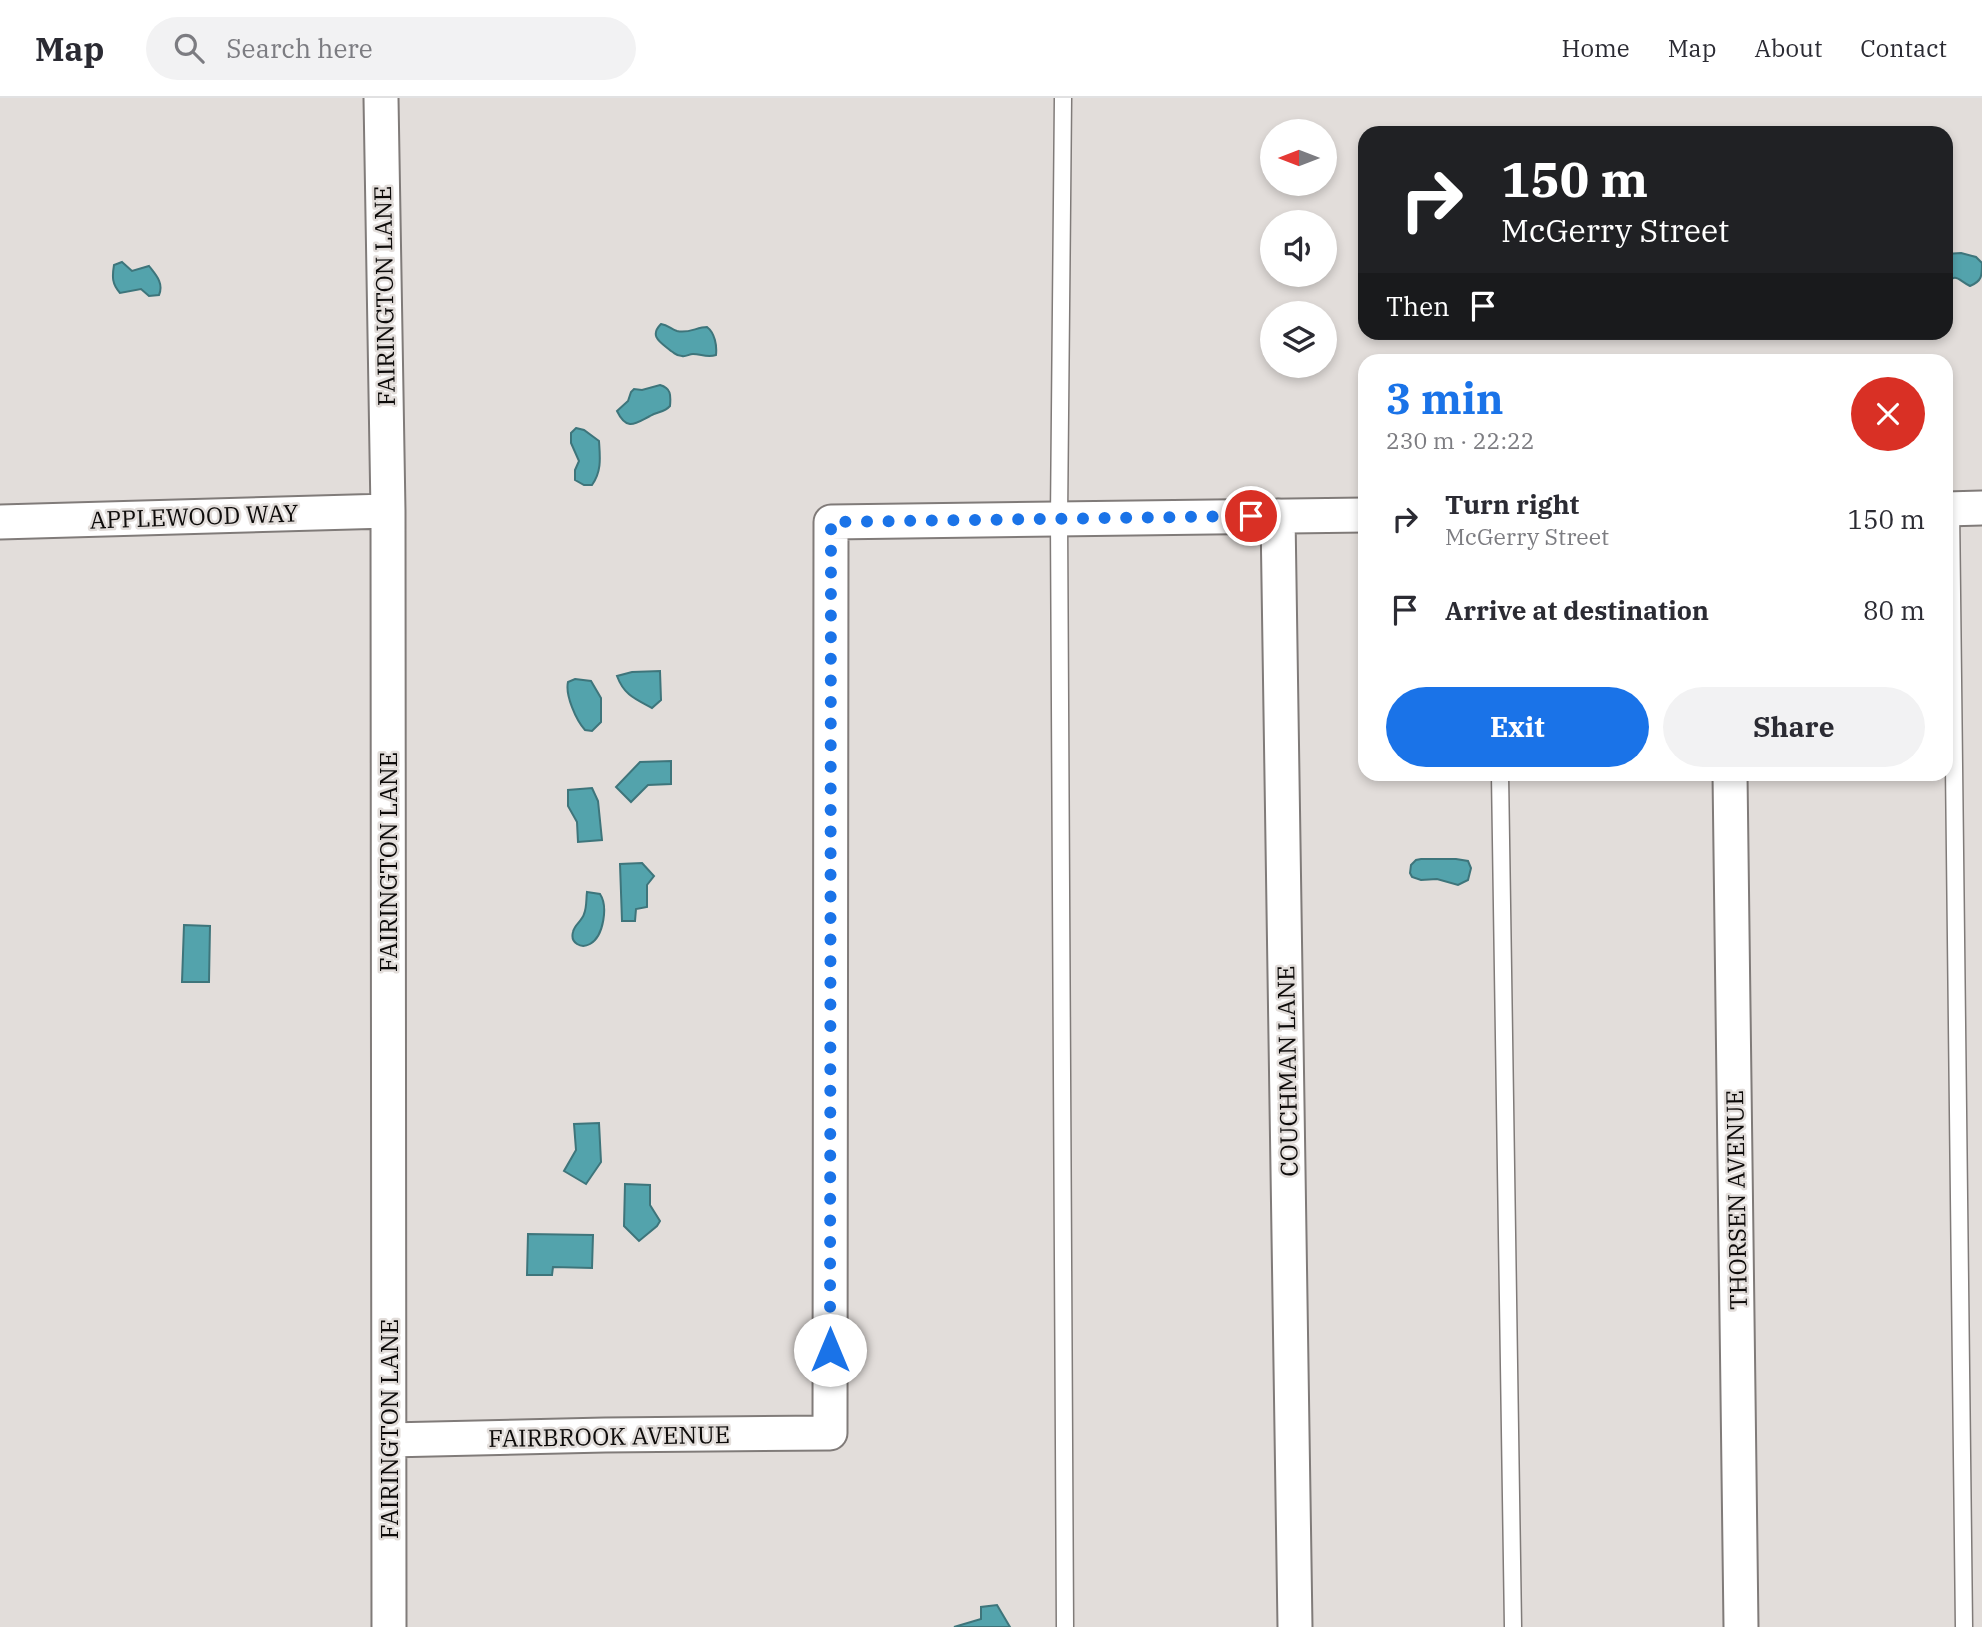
<!DOCTYPE html>
<meta charset="utf-8">
<style>
:root{--surface:#fff;--page:#f2f2f3;--text:#2b2b33;--muted:#7c7c81;--line:#e1e1e2;--accent:#1a73e8}
body{margin:0;font-family:"IBM Plex Serif",serif;background:var(--page);color:var(--text);height:100vh;display:flex;flex-direction:column;font-size:26px;white-space:nowrap}
*{box-sizing:border-box;margin:0}
p{font-size:23px;color:var(--muted)}
.icon{flex:none;width:38px;height:38px;fill:none;stroke:currentColor;stroke-width:2;stroke-linecap:round;stroke-linejoin:round}
.map{position:relative;flex:1;overflow:hidden}
.sheet{position:absolute;left:1358px;top:256px;width:595px;height:427px;display:flex;flex-direction:column;background:var(--surface);border-radius:21px;box-shadow:0 4px 10px #0003}
.sheet>*{flex:none}
.banner{position:absolute;left:1358px;top:28px;width:595px;height:214px;border-radius:21px;box-shadow:0 4px 10px #0003;background:#202124;color:#fff;overflow:hidden}
.needle{width:46px;rotate:270deg}
.buttons{position:absolute;left:1260px;top:21px;display:grid;gap:14px}
.buttons a{display:grid;place-items:center;width:77px;height:77px;border-radius:50%;background:var(--surface);box-shadow:0 4px 10px #0003;font-size:35px}
.pin{position:absolute;display:grid;place-items:center;width:60px;height:60px;color:#fff;margin:-30px;border:4px solid #fff;border-radius:50%;box-shadow:0 2px 7px #0007}
.me{position:absolute;width:77px;margin:-38px;rotate:0deg;stroke-linejoin:round;filter:drop-shadow(0 0 5px #0008)}
.turn{display:flex;align-items:center;gap:24px;height:147px;padding:0 28px;font-size:32px}
.turn .icon{width:91px;height:91px;stroke-width:2.5}
.turn b{display:block;font-size:49px;line-height:60px}
.then{display:flex;align-items:center;height:66px;padding:0 28px;background:#0003;gap:14px;font-size:26px}
.round{display:grid;place-items:center;flex:none;width:74px;height:74px;border-radius:37px;background:var(--page)}
.overview{display:flex;align-items:center;justify-content:space-between;height:119px;padding:0 28px}
h1{font-size:42px;font-weight:700;line-height:52px;color:var(--accent)}
.primary-button{display:flex;gap:14px;margin-top:auto;padding:14px 28px}
.primary-button a{flex:1;height:80px;border-radius:42px;background:var(--accent);color:#fff;font-size:28px;font-weight:700;line-height:80px;text-align:center}
.primary-button a+a{background:var(--page);color:var(--text)}
ul{padding:0;list-style:none}
li{display:flex;align-items:center;gap:21px;height:91px;padding:0 28px}
li div{flex:1}
li b{display:block;font-size:26px}
li em{font-style:normal}
header{display:flex;align-items:center;gap:42px;box-sizing:border-box;height:98px;padding:0 35px;background:var(--surface);border-bottom:2px solid var(--line)}
header strong{font-size:33px}
nav{display:flex;gap:38px;margin-inline-start:auto;font-size:24px}
.search{width:490px;height:63px;background:var(--page);display:flex;align-items:center;gap:18px;box-sizing:border-box;padding:0 24px;border-radius:38px;color:var(--muted);font-size:26px}
.map>svg:first-child{display:block}
.water{fill:#53a3ac;stroke:#3e757b;stroke-width:2}
.lines{fill:none;stroke-linecap:round;stroke-linejoin:round}
.lane-casing{stroke:#807b79;stroke-width:19}
.street-casing{stroke:#807b79;stroke-width:37}
.lane{stroke:#fff;stroke-width:16}
.street{stroke:#fff;stroke-width:33}
.route{stroke:#1a73e8;stroke-width:12;stroke-dasharray:0 21.6}
.labels{text-anchor:middle;dominant-baseline:central;stroke-width:5;stroke-linejoin:round;paint-order:stroke}
.street-label{font-size:24px;fill:#0d0b0a;stroke:#e2ddda}
</style>
<header>
<strong>Map</strong>
<div class="search"><svg class="icon" aria-label="search" viewBox="0 0 24 24"><circle cx="10" cy="10" r="6"/><path d="M15 15l6 6"/></svg>Search here</div>
<nav><a>Home</a><a>Map</a><a>About</a><a>Contact</a></nav>
</header>
<div class="map">
<svg width="1982" height="1529" viewBox="0 0 1982 1529">
<rect width="100%" height="100%" fill="#e2ddda"/>
<path class="water" d="M1961,155L1976,159L1982,165C1982,178 1982,183 1970,188C1958,182 1956,174 1946,186V156Z
M122,164L132,173L149,168C156,177 164,185 159,197L149,198L141,191L120,195C112,186 112,179 114,167Z
M661,226C668,227 671,231 677,233C688,236 697,229 707,229C715,235 717,248 716,257C707,260 701,256 693,256C689,256 686,259 682,258C676,258 676,256 671,253C662,245 648,239 661,226Z
M660,287C671,290 671,297 670,308C664,315 658,313 650,318C636,325 627,334 617,313L628,303L631,294L634,291L642,292Z
M576,330L584,332L599,343C600,359 602,373 592,387H584L575,382V372L579,363L571,345V335Z
M660,573L661,602L652,610C635,601 624,597 617,578L632,574Z
M575,581L591,583L601,600V624L592,633L585,632C576,622 565,597 568,584Z
M671,663V686L648,687L631,704L616,689L640,664Z
M592,690L598,703L602,742L578,744L577,724L568,708V692Z
M1421,761H1456L1468,763L1471,770L1468,782L1458,787L1437,781L1421,782L1412,779L1410,775L1411,767L1416,762Z
M642,765L654,778L647,787V809L636,811L635,823H622L620,766Z
M587,794L600,796C608,808 604,838 590,846C581,851 570,845 573,834C574,827 582,823 584,816C587,809 586,801 587,794Z
M184,827L210,828L209,884H182Z
M599,1025L601,1064L586,1086L564,1073L576,1052L574,1026Z
M625,1086L650,1087V1107L660,1123L657,1128L639,1143L624,1128Z
M528,1136L593,1137L592,1170L553,1169L552,1177H527Z
M997,1507L1010,1529H954L981,1521V1509Z"/>
<g class="lines">
<g class="lane-casing">
<path id="lane" d="M1063,0L1059,421L1065,1529
M1951,410L1964,1529
M1500,676L1513,1529"/>
</g>
<g class="street-casing">
<path id="street" d="M381,0L388,413L389,1529
M1946,411L1982,410
M1278,418L1295,1529
M0,424L388,413
M1730,676L1741,1529
M389,1342L605,1337L830,1335L831,424L1365,417"/>
</g>
<use href="#lane" class="lane"/>
<use href="#street" class="street"/>
</g>
<g class="lines">
<path class="route" d="M830,1252L831,424L1251,418"/>
</g>
<g class="labels">
<g class="street-label">
<text transform="translate(384 198) rotate(-91)">FAIRINGTON LANE</text>
<text transform="translate(194 418) rotate(-2)">APPLEWOOD WAY</text>
<text transform="translate(388 764) rotate(-90)">FAIRINGTON LANE</text>
<text transform="translate(1287 973) rotate(-91)">COUCHMAN LANE</text>
<text transform="translate(1736 1102) rotate(-91)">THORSEN AVENUE</text>
<text transform="translate(389 1331) rotate(-90)">FAIRINGTON LANE</text>
<text transform="translate(609 1338) rotate(-1)">FAIRBROOK AVENUE</text>
</g>
</g>
</svg>
<div class="buttons">
<a><svg class="needle" viewBox="-14 -14 28 28"><path d="M0-13l5 13h-10z" fill="#e53935"/><path d="M0 13l5-13h-10z" fill="#7c7c81"/></svg></a>
<a><svg class="icon" aria-label="sound" viewBox="0 0 24 24"><path d="M4 9h4l5-4v14l-5-4H4zM17 9q2 3 0 6"/></svg></a>
<a><svg class="icon" aria-label="layers" viewBox="0 0 24 24"><path d="M12 4l9 5-9 5-9-5zM3 14l9 5 9-5"/></svg></a>
</div>
<div class="pin" style="left:1251px;top:418px;background:#d93025"><svg class="icon" aria-label="arrive" viewBox="0 0 24 24"><path d="M6 21V4h12l-3 4 3 4H6"/></svg></div>
<svg class="me" style="left:830px;top:1252px" viewBox="-20 -20 40 40"><circle r="19" fill="#fff"/><path d="M0-13L10 11 0 6-10 11z" fill="#1a73e8"/></svg>
<div class="banner">
<div class="turn"><svg class="icon" aria-label="right" viewBox="0 0 24 24"><path d="M7 20v-9h11M14 6l5 5-5 5"/></svg><div><b>150 m</b>McGerry Street</div></div>
<div class="then">Then<svg class="icon" aria-label="arrive" viewBox="0 0 24 24"><path d="M6 21V4h12l-3 4 3 4H6"/></svg></div>
</div>
<section class="sheet">
<div class="overview"><div><h1>3 min</h1><p>230 m · 22:22</p></div><a class="round" style="background:#d93025;color:#fff"><svg class="icon" aria-label="close" viewBox="0 0 24 24"><path d="M6 6l12 12M18 6L6 18"/></svg></a></div>
<ul>
<li><svg class="icon" aria-label="right" viewBox="0 0 24 24"><path d="M7 20v-9h11M14 6l5 5-5 5"/></svg><div><b>Turn right</b><p>McGerry Street</p></div><em>150 m</em></li>
<li><svg class="icon" aria-label="arrive" viewBox="0 0 24 24"><path d="M6 21V4h12l-3 4 3 4H6"/></svg><div><b>Arrive at destination</b></div><em>80 m</em></li>
</ul>
<div class="primary-button"><a>Exit</a><a>Share</a></div>
</section>
</div>
